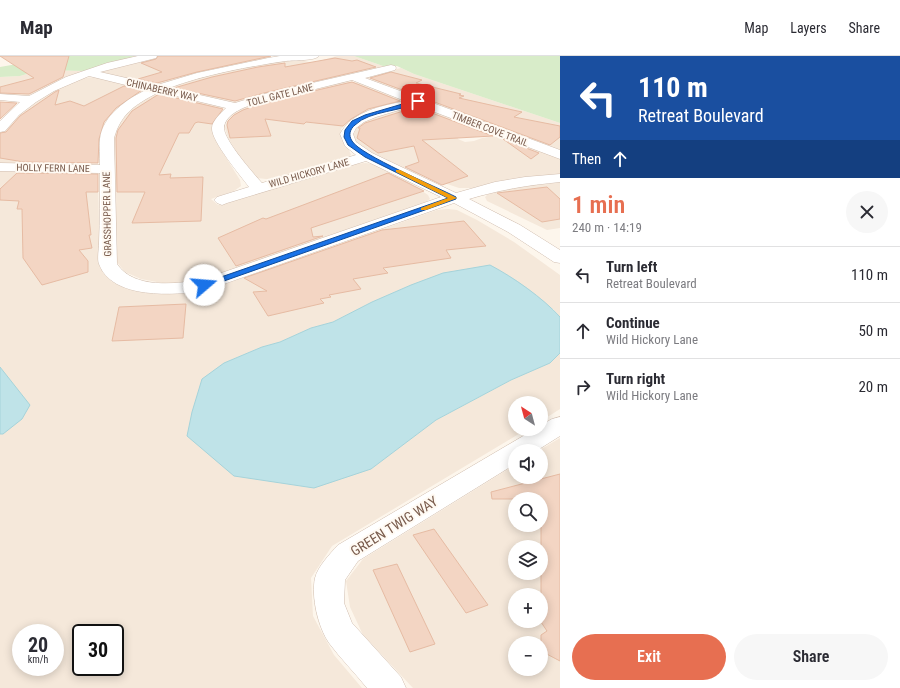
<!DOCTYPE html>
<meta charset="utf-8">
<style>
:root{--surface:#fff;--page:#f7f7f7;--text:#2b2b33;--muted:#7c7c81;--line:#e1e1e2;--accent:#e76f51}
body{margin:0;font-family:"Roboto Condensed",sans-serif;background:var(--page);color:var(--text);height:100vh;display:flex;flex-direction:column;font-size:15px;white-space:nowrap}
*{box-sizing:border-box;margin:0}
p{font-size:13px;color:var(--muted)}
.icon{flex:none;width:22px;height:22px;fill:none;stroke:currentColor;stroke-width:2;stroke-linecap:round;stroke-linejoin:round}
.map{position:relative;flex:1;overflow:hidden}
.details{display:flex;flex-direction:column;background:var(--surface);width:340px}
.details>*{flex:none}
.guide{background:#1a4fa0;color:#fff;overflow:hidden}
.needle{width:26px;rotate:324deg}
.controls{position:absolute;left:508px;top:340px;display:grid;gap:8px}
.controls a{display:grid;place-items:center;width:40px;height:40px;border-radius:50%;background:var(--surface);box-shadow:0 2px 10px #0003;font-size:20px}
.speed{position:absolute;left:12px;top:568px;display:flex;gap:8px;font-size:20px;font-weight:700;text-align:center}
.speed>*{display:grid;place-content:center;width:52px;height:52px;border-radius:50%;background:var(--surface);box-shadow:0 2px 10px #0003;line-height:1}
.speed small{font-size:10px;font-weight:400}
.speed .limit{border:2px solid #111;border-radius:6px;background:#fff;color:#111}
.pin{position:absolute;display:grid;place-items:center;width:34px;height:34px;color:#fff;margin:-17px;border-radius:8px;box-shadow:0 2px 6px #0006}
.me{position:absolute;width:44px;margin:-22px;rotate:72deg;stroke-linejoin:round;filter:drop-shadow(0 0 3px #0008)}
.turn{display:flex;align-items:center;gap:14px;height:84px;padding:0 12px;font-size:18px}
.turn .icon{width:52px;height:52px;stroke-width:2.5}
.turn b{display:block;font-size:28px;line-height:34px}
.then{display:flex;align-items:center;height:38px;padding:0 12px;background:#0003;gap:8px;font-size:15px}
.round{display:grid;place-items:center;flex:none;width:42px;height:42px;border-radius:21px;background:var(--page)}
.head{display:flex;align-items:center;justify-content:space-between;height:68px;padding:0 12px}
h1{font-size:24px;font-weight:600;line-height:30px;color:var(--accent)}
.cta{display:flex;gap:8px;margin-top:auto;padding:8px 12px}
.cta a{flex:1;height:46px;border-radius:24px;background:var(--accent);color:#fff;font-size:16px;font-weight:600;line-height:46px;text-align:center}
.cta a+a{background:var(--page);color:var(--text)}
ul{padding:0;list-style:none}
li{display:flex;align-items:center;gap:12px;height:56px;padding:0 12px;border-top:1px solid var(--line)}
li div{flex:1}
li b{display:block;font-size:15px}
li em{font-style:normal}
header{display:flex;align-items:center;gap:24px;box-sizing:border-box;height:56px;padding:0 20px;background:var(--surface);border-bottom:1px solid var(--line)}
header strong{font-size:19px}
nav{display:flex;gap:22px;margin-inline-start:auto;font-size:14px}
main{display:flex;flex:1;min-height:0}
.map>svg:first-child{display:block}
.residential{fill:#f5e8da;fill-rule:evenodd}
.green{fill:#d8ecc9}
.water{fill:#bfe3e8;stroke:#a5d3da}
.building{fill:#f3d5c3;stroke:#e6bba3}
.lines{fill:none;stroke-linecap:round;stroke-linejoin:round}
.minor-casing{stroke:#d1beb0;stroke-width:1}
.minor{fill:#fff;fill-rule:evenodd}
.route{fill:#1a73e8;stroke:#114b97}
.slow{fill:#f59e0b}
.labels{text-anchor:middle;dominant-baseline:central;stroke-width:4;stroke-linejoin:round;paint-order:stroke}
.far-street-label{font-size:10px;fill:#7a5c4d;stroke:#fffaf3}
.near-street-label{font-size:14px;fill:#7a5c4d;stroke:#fffaf3}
</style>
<header>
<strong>Map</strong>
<nav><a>Map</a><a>Layers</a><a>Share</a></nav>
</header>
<main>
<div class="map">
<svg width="560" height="632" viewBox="0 0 560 632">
<rect width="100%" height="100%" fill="#fdf6ec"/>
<path class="residential" d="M158,0H269L271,2L159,29L150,28L104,19L102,16L106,13Z
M337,0H354L386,11L236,47L228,46L175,34L174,32L176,29L214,19L294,2L312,7Z
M401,12L414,18L560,67V95L371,25L367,22L375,18Z
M40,14L84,15V17L35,38L25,40L0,39V21L20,20Z
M97,21L145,34L143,37L118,53L105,67L93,107L83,110L0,108V84L6,71L20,57L34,46L60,31L81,22Z
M345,25L361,27L400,41L401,44L400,47L362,59L349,65L341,73V83L349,94L351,99L344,104L275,124L257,122L251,119L228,82L225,72L227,65L233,58L243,51L257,46Z
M169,38L222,51L224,54L214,62L212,74L217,87L240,124L241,130L234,135L211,143L218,149L354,108L366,107L377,109L398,119L428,139L430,143L423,148L213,222L184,228L162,227L141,223L125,216L116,205L112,83L115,72L130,53L153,39Z
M409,50H421L480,72L483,76L479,77L458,80V83L465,86L474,85L482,82L496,80L504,81L560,103V119L499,125L474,132H459L403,113L370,97L358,88L353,80L357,71L368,63Z
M0,114L85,116L94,118L98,121L100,211L111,225L129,233L152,238H189L214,232L437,154L448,153L457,154L477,164L514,186L560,219V261L554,254L527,233L420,227L411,229L372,246L333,266L311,272L280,286L262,291L224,307L371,413L436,364L511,324L550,307L560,297V353L541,365V347H515V373H527L332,490L311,522L313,560L334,599L362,632H0ZM21,577H55V611H21ZM81,577H115V611H81Z
M560,125V172L547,174L487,145L485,141L490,136Z
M560,382V632H413L363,579L350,551L346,525L363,503L515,409V421H541V395H538ZM515,443H541V469H515ZM515,491H541V517H515ZM515,539H541V565H515ZM515,587H541V613H515Z"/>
<path class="green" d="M63,0H135L84,15L40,14L20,20L0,21V11Z
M354,0H560V67L414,18L397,10L386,11Z"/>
<path class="water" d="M490,209C513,221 543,242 560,261V297L550,307L511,324L436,364L371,413L314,432L234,420L187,380L192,356L202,323L224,307L262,291L280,286L311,272L333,266L372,246L411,229L443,217Z
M0,311L30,349L22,363L3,378H0Z"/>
<path class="building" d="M0,0H69L63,21L29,38L0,37V31L34,22Z
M158,0H271L197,16L157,27L138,23L162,16L141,7L156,3Z
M335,2L352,5L357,4L376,11L264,37L235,45L174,32L212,21L258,11L285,7V11Z
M391,16L422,24L416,27L461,38L459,39L464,40L459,42L522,56L514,61L560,70V81L550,89L370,22Z
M352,26L400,45L368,53L351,63L343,70L306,66L304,68L265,63L271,80L230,82L227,69L228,65L234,59L243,54L266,46Z
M124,30L142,34L116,52L104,66L99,83L98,107L24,106L0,102V77L6,76L20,60L55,36L59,34L55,49L70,45L84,50Z
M159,38L223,53L212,68L198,66L195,67L189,77H179L159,119L171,118L170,122L203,121L201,165L132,167L145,136H117L116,82L118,74L132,55Z
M0,46L17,47L0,63Z
M416,51L493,80L422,84L468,120L442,129L405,111L419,106L414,90L378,97L357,82L360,72H358L365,67Z
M503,83L539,97L531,103Z
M17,117L98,118V136H86L91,179H89L92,192L79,194L88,205V216L42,229L23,202L22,153H17L19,145L0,144V133Z
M388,117L424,135L311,172L313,181L323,180L236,210L218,182L263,162L266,163Z
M547,131L560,143V163L542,166L497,137Z
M464,165L486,190L446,194L451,202L383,212L388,217L353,223L361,233L329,239L331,241L320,243L324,247L268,260L253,236L267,235L244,222L382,174Z
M186,248L183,282L112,285L119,251Z
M560,418V605L541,595V579L547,575L541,566V443H492L491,436Z
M434,473L488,549L466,557L413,479Z
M397,508L435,588L410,596L373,514Z"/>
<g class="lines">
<g class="minor-casing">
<path id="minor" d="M138,0H157L156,2L100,16L157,29L197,17L268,2L280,0H319C315,5 294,4 286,5C251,10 203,19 169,32L235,47L264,38L391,9L395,10L396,12L395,14L365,22L560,94V103L416,49L376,61L364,66L356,72L353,78L356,86L372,97L456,137L495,126L525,121L560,118V126C528,129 499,134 469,143L520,169L560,194V207L554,206L508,176L454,147L204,235C175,239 112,244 99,208C97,203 99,193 99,187C100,164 100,141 100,117L0,115V107L100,109C100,100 99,91 100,83C103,59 127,43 146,34L89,20L54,35L36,46L19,59L5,75L0,76V65L20,46L0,44V38L29,40L66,21L107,7ZM352,24L405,45C382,50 352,55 340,78L345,90L356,99L262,127C253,117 224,84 224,72C225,49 279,42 296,38C314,33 333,29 352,24ZM159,36L226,52C221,57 212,65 212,72C211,85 241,120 249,131L217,141L214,144L217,147L222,149L227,147L366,105L441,141L201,224C174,228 134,233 117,208L114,82C121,57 136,48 159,36Z
M560,361V380L536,395H515V408L358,505L345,524L344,547L352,567L401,621L406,632H367C355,617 341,603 329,587C318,571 311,541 315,522C318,510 330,498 338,489L535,373H541V369L552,363Z"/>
</g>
<use href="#minor" class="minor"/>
</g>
<path class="route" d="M416,44L420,45C403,56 370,54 355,69C350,73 348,79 352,85C360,99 437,131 456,141V143L207,231H201V228L448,142L365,101L348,89L344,81L345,74L352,65L365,59Z"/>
<path class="slow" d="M396,114H400L457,142L426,154H421V152L448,142L396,116Z"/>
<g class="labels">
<g class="far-street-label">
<text transform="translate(162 34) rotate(13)">CHINABERRY WAY</text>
<text transform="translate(280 39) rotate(-14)">TOLL GATE LANE</text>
<text transform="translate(490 73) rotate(21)">TIMBER COVE TRAIL</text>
<text transform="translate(53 112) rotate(1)">HOLLY FERN LANE</text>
<text transform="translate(309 117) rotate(-16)">WILD HICKORY LANE</text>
<text transform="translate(107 158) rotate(-91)">GRASSHOPPER LANE</text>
</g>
<g class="near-street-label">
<text transform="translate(394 470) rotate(-32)">GREEN TWIG WAY</text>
</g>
</g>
</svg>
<div class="controls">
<a><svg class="needle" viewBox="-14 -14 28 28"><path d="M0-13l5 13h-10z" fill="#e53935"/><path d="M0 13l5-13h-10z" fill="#7c7c81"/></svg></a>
<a><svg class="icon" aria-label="sound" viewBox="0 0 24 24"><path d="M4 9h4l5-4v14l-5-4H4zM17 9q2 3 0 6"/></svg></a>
<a><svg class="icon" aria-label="search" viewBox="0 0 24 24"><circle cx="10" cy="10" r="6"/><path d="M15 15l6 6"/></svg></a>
<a><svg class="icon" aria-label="layers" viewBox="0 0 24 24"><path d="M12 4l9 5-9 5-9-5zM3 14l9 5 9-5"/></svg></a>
<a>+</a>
<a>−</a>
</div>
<div class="speed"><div>20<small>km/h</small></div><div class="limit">30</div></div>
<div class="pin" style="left:418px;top:45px;background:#d93025"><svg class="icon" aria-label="arrive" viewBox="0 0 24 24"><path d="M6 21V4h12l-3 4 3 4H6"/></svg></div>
<svg class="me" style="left:204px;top:229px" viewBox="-20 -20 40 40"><circle r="19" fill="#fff"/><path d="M0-13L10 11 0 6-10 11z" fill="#1a73e8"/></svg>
</div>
<section class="details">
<div class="guide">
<div class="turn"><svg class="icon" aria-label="left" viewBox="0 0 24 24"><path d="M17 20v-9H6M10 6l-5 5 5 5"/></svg><div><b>110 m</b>Retreat Boulevard</div></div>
<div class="then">Then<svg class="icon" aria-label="ahead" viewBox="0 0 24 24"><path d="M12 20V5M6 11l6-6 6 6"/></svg></div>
</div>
<div class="head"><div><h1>1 min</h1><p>240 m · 14:19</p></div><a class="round"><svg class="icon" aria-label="close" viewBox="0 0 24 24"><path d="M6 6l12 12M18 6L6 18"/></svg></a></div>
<ul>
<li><svg class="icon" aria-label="left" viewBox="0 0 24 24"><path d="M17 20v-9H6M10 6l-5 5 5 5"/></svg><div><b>Turn left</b><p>Retreat Boulevard</p></div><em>110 m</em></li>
<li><svg class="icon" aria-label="ahead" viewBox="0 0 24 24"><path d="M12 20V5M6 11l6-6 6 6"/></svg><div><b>Continue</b><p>Wild Hickory Lane</p></div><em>50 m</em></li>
<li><svg class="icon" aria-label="right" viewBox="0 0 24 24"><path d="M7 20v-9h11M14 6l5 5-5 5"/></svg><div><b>Turn right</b><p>Wild Hickory Lane</p></div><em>20 m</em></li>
</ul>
<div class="cta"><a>Exit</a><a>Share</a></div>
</section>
</main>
